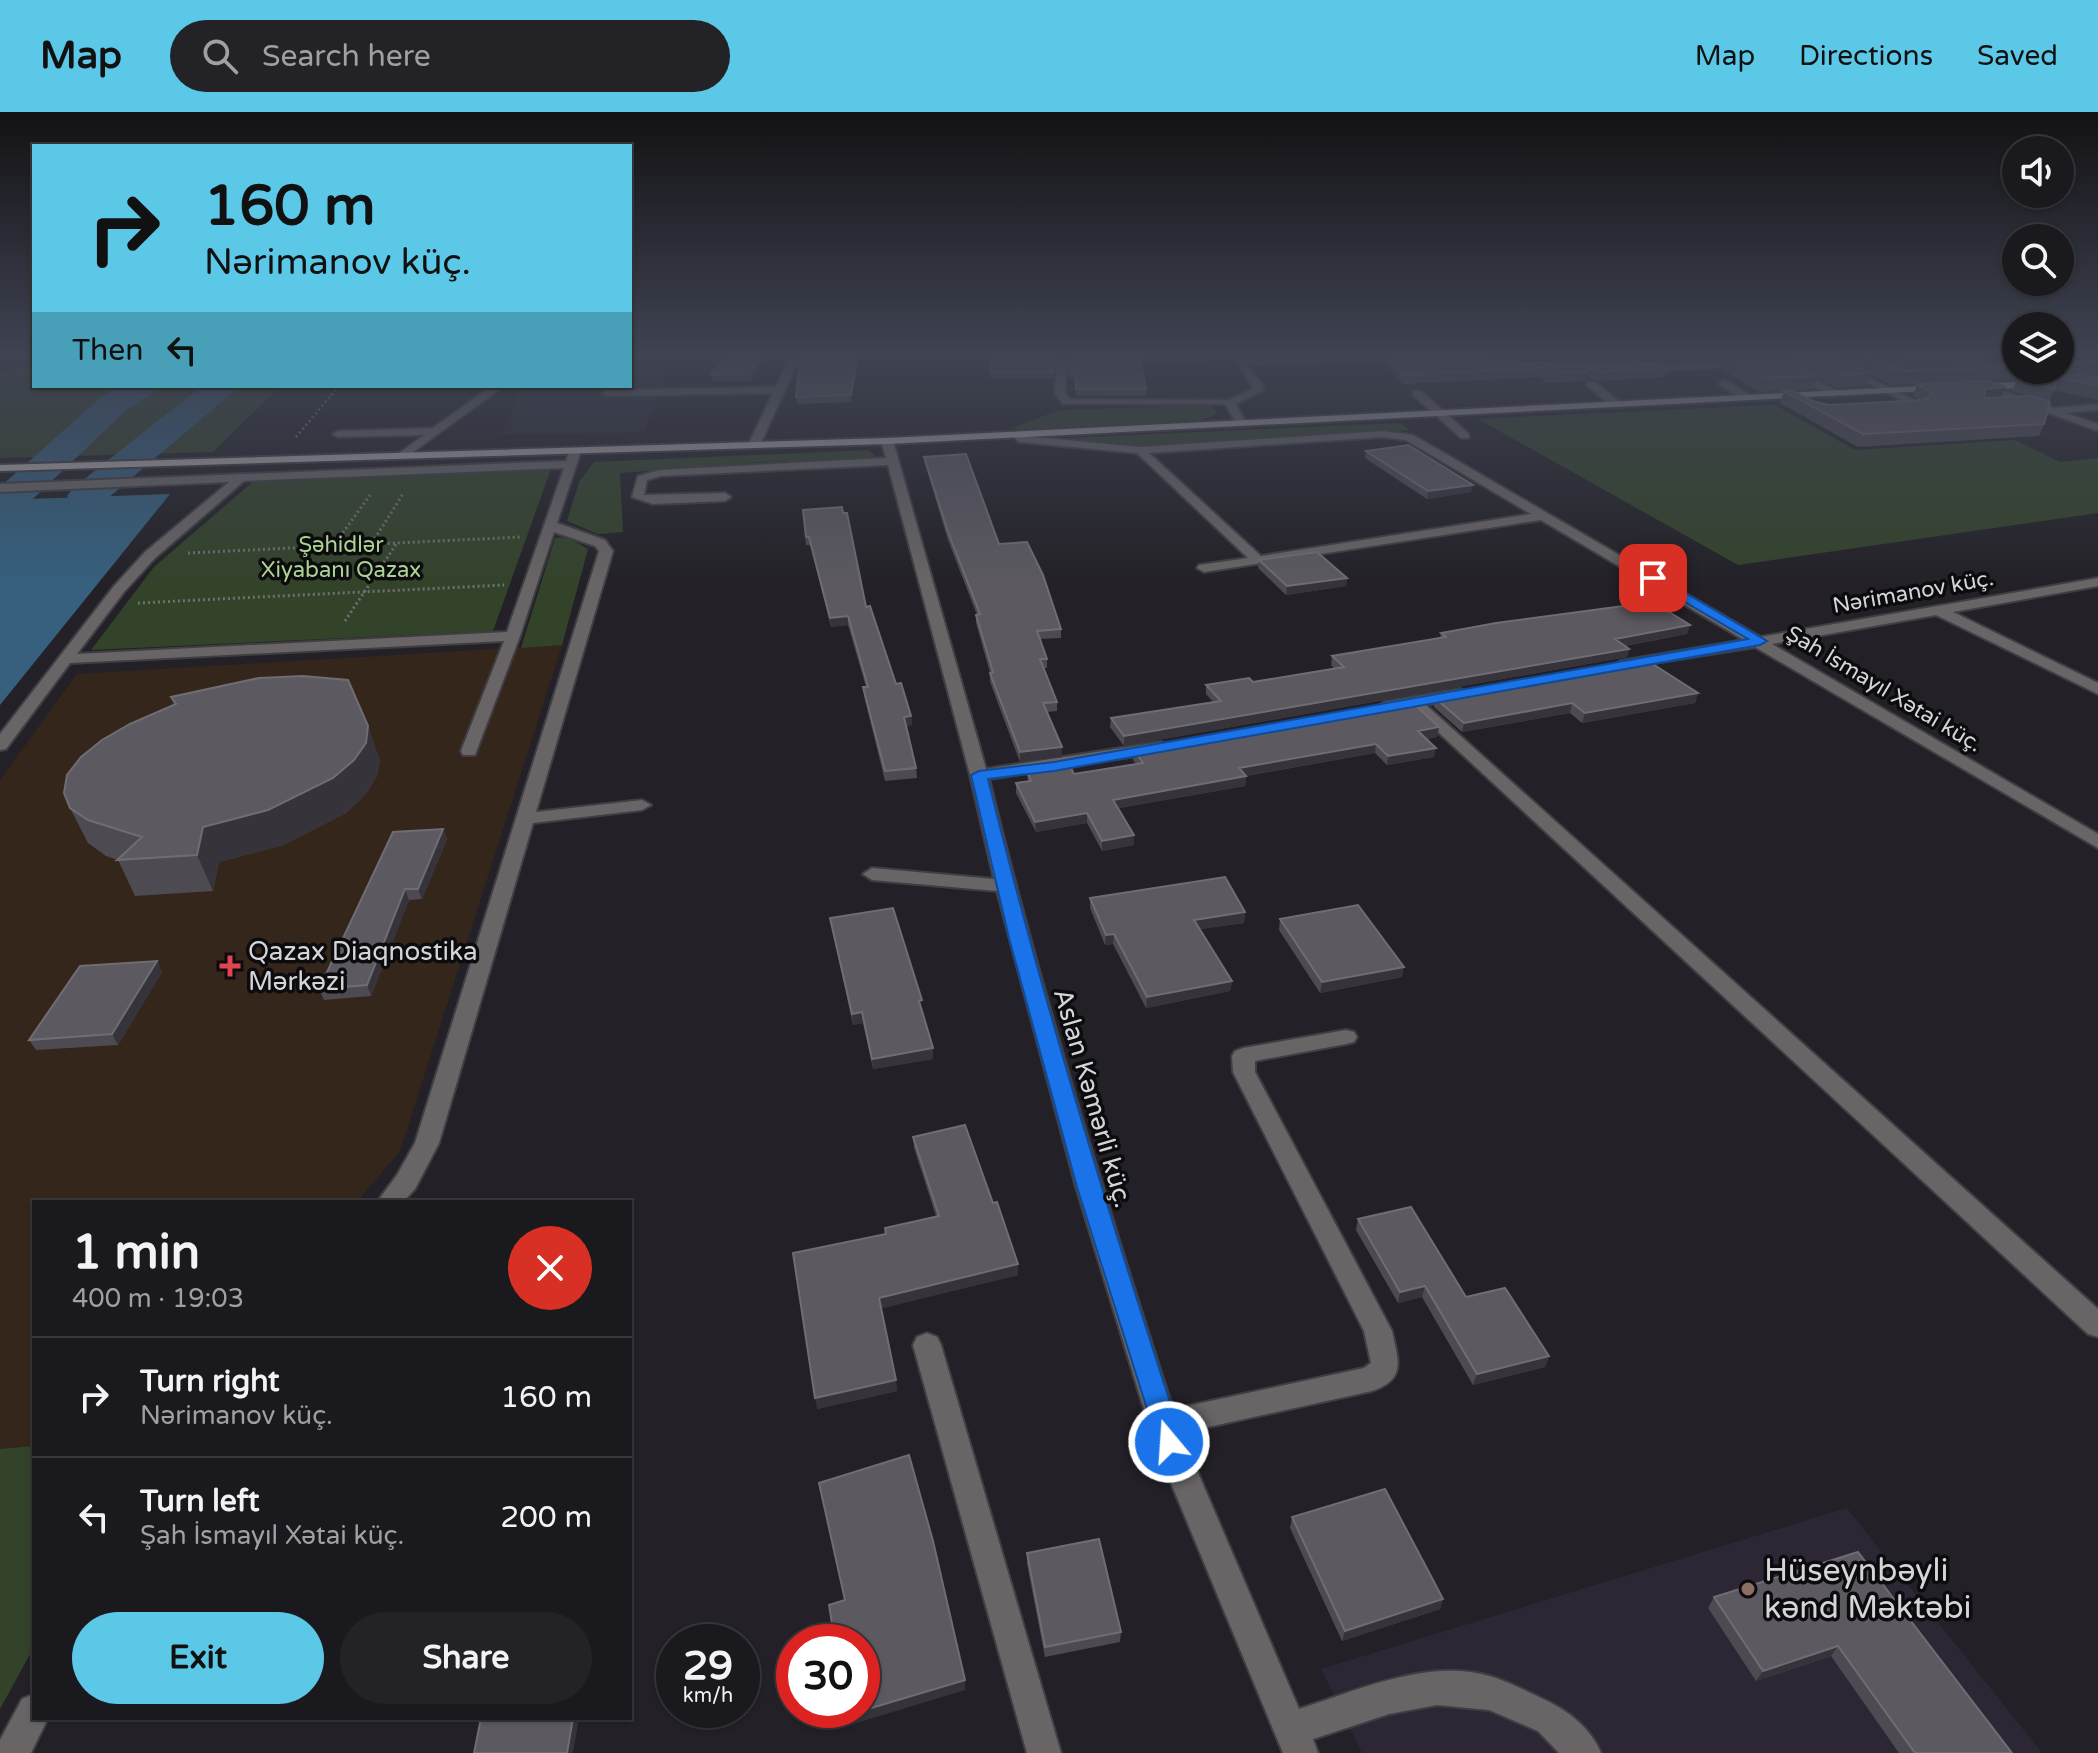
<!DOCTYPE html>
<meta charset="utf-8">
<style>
:root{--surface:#1a191d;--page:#232226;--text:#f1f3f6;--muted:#9fa0a4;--line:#38383b;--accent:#5bc8e7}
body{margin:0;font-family:"Varela Round",sans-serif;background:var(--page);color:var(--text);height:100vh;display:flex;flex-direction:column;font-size:30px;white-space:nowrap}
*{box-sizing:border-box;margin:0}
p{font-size:26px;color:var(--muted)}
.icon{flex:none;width:44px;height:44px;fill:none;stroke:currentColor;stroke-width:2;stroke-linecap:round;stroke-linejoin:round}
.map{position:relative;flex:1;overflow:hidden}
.side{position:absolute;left:32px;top:1088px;width:600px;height:520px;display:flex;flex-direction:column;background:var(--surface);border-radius:0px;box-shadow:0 2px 6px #0004,0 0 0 2px var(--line)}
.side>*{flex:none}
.hud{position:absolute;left:32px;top:32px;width:600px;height:244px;border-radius:0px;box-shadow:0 2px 6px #0004,0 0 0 2px var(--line);background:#5bc8e7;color:#111;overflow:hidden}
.tools{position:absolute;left:2002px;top:24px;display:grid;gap:16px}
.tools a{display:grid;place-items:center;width:72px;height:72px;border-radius:50%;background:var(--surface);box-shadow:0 2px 6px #0004,0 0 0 2px var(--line);font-size:40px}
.speed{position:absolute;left:656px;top:1512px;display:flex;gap:16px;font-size:40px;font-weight:700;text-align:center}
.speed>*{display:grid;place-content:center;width:104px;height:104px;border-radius:50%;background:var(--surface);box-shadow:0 2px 6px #0004,0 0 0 2px var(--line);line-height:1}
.speed small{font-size:20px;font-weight:400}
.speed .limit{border:12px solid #d22;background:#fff;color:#111}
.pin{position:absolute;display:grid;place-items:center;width:68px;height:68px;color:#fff;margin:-34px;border-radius:16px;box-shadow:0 4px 12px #0006}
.me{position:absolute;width:88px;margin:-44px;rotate:342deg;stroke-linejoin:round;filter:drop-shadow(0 0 6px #0008)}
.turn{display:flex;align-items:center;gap:28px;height:168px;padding:0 40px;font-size:36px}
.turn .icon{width:104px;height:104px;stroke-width:2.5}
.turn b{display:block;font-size:56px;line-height:68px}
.then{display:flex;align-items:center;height:76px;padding:0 40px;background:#0003;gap:16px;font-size:30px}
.round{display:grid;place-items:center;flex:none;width:84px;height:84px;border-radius:42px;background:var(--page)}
.summary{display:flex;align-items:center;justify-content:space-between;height:136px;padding:0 40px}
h1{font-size:48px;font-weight:700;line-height:60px}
.button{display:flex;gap:16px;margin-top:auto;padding:16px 40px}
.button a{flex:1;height:92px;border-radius:48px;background:var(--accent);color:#111;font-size:32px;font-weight:700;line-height:92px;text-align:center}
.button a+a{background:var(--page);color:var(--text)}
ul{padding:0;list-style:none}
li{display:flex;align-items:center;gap:24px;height:120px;padding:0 40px;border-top:2px solid var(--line)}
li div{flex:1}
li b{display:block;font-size:30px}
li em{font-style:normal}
header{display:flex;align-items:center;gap:48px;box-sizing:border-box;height:112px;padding:0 40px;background:var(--accent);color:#111}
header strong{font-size:38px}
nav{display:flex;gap:44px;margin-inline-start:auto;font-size:28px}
.search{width:560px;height:72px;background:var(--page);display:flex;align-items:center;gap:20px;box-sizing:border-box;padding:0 28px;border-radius:44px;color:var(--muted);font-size:30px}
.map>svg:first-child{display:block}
.built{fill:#2c2a35}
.education{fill:#2d2635}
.medical{fill:#35261b}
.green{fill:#33432a}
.water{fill:#36607e}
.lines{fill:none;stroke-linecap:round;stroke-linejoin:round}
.river{fill:#36607e;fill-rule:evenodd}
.minor-casing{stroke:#3f3e43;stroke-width:4}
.major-casing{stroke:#3f3e43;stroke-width:4}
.path{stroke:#706f74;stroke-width:3;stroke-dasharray:2 3;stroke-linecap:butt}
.minor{fill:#696566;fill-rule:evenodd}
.major{fill:#b1a9aa;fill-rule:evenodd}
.wall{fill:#4d4a51}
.shaded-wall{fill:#36343a}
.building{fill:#5c5960;stroke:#6f6d73;stroke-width:2}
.route{fill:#1a73e8;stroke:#114b97;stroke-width:2}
.health-dot{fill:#e0444e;stroke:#0c0b0e;stroke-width:3}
.education-dot{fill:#8d6e63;stroke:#0c0b0e;stroke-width:3}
.labels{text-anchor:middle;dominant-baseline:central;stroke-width:7;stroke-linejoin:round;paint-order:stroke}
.far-park-label{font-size:22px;fill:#abd493;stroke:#0c0b0e}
.far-street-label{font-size:22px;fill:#d5d5d9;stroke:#0c0b0e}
.poi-label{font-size:26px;fill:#d5d5d9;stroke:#0c0b0e;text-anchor:start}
.street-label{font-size:26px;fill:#d5d5d9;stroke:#0c0b0e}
.near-poi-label{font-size:32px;fill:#d5d5d9;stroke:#0c0b0e;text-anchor:start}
</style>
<header>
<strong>Map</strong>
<div class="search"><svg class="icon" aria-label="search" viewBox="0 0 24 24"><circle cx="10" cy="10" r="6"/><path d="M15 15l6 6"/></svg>Search here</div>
<nav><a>Map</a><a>Directions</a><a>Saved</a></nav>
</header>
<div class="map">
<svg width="2098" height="1641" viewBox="0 0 2098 1641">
<rect width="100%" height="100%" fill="#232127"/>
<path class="built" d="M630,243H675L644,320L501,323L523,274H630Z"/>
<path class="education" d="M1847,1396L2042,1641H1362L1321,1557Z"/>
<path class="medical" d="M562,533L400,1039L357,1090H34V1334L0,1337V668L77,562Z"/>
<path class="green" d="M34,249V274H280L213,340L0,346V261Z
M1212,293L1217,302L1201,308L1016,318L1014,315L1060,298Z
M1775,293L1855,338L2015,328L2060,350L2098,346V401L1738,453L1478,307Z
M1400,311L1410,318L1142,336L1043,327Z
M869,338L878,347L763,350L620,361L623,420L598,422L567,409L579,370L594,350Z
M551,357L493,519L91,538L154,455L255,368Z
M567,425L588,437L562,533L521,536L555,426Z
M34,1334V1535L0,1597V1337Z"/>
<path class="water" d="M170,382L0,593V388Z"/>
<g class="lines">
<path class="river" d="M119,274H158L153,281L123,301L14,405L0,408V375L99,287Z
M202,274H240L101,392L87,396L73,392L67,384L73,376Z"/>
<g class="minor-casing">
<path id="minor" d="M791,243H801L760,333L754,336L748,333L773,281L607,284L602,281L607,278L776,275Z
M1057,243H1067L1065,282L1070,287L1229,288L1253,277L1237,248L1408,243L1403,246L1247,253L1263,273V278L1236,292L1246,311L1241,314L1237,313L1226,293L1220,292H1063L1055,282Z
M1814,243H1826L1925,294L1899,299V295L1910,293Z
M1752,250L1749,255L1641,259L1636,256L1641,253Z
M2063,254L2098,265V272L2063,258Z
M1810,265L1839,280L1840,282L1831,284L1806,270Z
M1724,268L1728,269L1753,286L1744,288L1720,273L1719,271Z
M1587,270H1595L1621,291V295H1613L1587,274Z
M1980,272L2054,296L2098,292V298L2066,301L2098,312V319L1980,276Z
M492,274H504L405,346L395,344L424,323L338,325L333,322L338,319L433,316Z
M1413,279H1421L1469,322V326H1461L1413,283Z
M1383,319L1413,323L1760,525L2098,466V474L1953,500L2098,571V582L1936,503L1772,532L2098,722V736L1755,535L1616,557L1613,554L1621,549L1744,528L1541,408L1204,460L1197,456L1199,453L1248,446L1137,341L1019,330L1012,323L1017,320L1023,324L1140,335ZM1383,325L1406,328L1531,402L1261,444L1149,341Z
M887,326L893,329L986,657L1161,630L1169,635L1161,640L989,667C1041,880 1105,1089 1173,1297L1364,1256L1371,1251L1364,1219L1233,960L1232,944L1235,939L1243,936L1346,918L1354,920L1357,925L1354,930L1346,932L1255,949V960L1392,1219C1398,1248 1407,1267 1372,1279L1181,1321L1299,1597C1359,1578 1430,1545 1493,1565C1508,1570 1524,1578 1539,1585C1564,1596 1590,1614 1601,1641H1559L1538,1619L1489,1598L1437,1593L1389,1602L1313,1627L1318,1641H1283L1154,1330L1076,1075L997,779L872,768L863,762L872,756L994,767L970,663L888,353L661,364L647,368L644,383L725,381L731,385L725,389L653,392L632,385L638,364L660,358L886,346L881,329Z
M575,336L581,339L557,411L605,428L613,439L536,700L642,688L651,693L642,698L533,711L439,1031L415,1077L403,1090H377L397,1063L415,1031L599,439L595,434L554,420L520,524L475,643H463L461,639L504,529L70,551L6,637L0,638V622L114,474L145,440L229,370L0,380V372L566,349L569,339ZM564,356L507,520L77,542L124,480L155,446L244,369Z
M1460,577L1466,579V585L1426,593L2098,1197V1225L2088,1222L1411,595L1385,600L1377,595L1385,590Z
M927,1221L937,1225L941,1233L1061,1641H1027L913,1233L917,1225Z
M34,1582V1606H48L31,1641H0V1628L22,1587Z"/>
</g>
<g class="major-casing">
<path id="major" d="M2098,266V272L1978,278L1973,275L1978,272Z
M1942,273L1947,276L1946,278L887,332L0,359V353L887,326Z"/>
</g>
<path class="path" d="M0,246L7,243
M296,325L339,274
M372,431L403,382
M334,433L370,383
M188,441L522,425
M138,491L504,473
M345,509L397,431"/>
<use href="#minor" class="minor"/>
<use href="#major" class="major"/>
</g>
<path class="wall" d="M768,243L751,269H712L711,262Z
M859,243L851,290L797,292L796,285Z
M991,243H1055L1053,266L991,267Z
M1070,243H1220L1219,248L1141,251L1146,277V284H1076L1075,266H1069Z
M1384,243H1490L1520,251L1667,256L1665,265L1596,269L1589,266L1584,269L1547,271L1540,265L1403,272L1383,250Z
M1496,243H1643L1641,249L1518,248Z
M1806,243H2016V258H2060V243H2076L2074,250L2098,248V263L2081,264L2098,268V288L2054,278L2049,290L2044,312L2039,324L1858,335L1780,291L1784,279L1812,289L1829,293L1919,288L1913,284L1917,272L2002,285L2027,284L2012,279L2017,267L1891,273L1870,263L1866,274L1838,276L1816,266L1813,277L1760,280L1722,258L1726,245Z
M1366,339L1471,380L1427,387L1365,346Z
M924,345L999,432L1061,517V526L1040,527L1047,547V556H1044L1057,590V599L1047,600L1062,645L1020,650L990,570V561L976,511V503H977L948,428L925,352Z
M803,398L866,495L896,572L911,604L912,613L906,614L916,656L917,666L885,669L864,584L863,575H866L848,513L831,515L810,433H806Z
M1259,448L1347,466L1346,474L1286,483L1258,456Z
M1690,513L1687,522L1625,534L1629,537L1627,545L1124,634L1110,615L1111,606L1213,590L1206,582V573L1253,570L1334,556L1331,553L1332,544L1440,526L1441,521Z
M1698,581L1695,591L1582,611L1570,601L1462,620L1434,595L1435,586Z
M171,585L380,648L377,664L366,682L346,701L283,733L219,750L213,779L135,784L118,748L106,744L88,731L70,696L174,593Z
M1439,615L1437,625L1426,627L1434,645L1387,653L1375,641L1246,664L1245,674L1119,696L1134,723V733L1102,739L1087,711L1036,720L1016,681V671L1028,669L1026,656L1074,662L1136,652L1133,648L1134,638Z
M443,717L447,727L422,787L409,788L371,884L324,888L319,877Z
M1090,786L1245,800L1244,811L1200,817L1232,869L1230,879L1146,896L1113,832L1105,833L1090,796Z
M830,806L923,899L933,936V947L873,957L863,911L853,913Z
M1280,807L1402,865L1320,881L1279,818Z
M157,849L162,860L118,933L36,938L29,928Z
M913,1025L993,1091L1018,1152V1163L881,1196L897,1279L817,1297L885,1123V1116L936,1104L914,1036Z
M1358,1107L1549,1244L1545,1255L1473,1273L1422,1185L1398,1191L1356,1118Z
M1292,1405L1443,1487L1440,1497L1342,1529L1290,1416Z
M1858,1440L2012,1641H1899L1831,1544L1756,1569L1708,1496L1714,1485Z
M1027,1441L1121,1520L1120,1530L1045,1545L1027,1452Z"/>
<path class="shaded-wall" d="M763,243H768L751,269L750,262Z
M858,243H859L851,290V283Z
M2000,243H2016V253L1989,256L1982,248L1985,245Z
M2061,243H2076L2073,250L2060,252Z
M1592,257L1589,266L1584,269L1586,260Z
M2006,275L2001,287L1980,289L1985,277Z
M1473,373L1471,380L1427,387L1428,379Z
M1347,466L1346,474L1286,483L1287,474Z
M848,504V513L831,515L830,506Z
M1690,513L1687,522L1613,536L1615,527Z
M1629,537L1627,545L1124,634V624Z
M1698,581L1695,591L1582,611L1585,601Z
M1572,591L1570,601L1462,620L1464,611Z
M911,604L912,613L904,614V605Z
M368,614L380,648L377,664L366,682L346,701L283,733L219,750L213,779L197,743L203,715Z
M1439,615L1437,625L1416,628L1418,619Z
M1376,632L1375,641L1238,665L1239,656Z
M1062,635V645L1020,650V640Z
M1436,636L1434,645L1387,653L1388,644Z
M1246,664L1245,674L1113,697V688Z
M1087,701V711L1036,720L1035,710Z
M443,717L447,727L422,787L418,777Z
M1134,723V733L1102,739V729Z
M405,777L409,788L371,884L367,873Z
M1245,800L1244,811L1194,818V808Z
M1114,822L1113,832L1105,833L1106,823Z
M157,849L162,860L118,933L112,922Z
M1404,855L1402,865L1320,881L1322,870Z
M1232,869L1230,879L1146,896L1147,885Z
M862,900L863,911L853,913L852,902Z
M933,936V947L873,957L872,947Z
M1018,1152V1163L880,1197L879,1186Z
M1425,1174L1422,1185L1398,1191L1400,1180Z
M1549,1244L1545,1255L1473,1273L1477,1262Z
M896,1268L897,1279L817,1297L815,1286Z
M1443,1487L1440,1497L1342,1529L1345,1519Z
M1838,1534L1831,1544L1756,1569L1763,1559Z
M965,1568V1578L850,1613L848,1603Z
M573,1606H579L573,1641H567Z"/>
<path class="building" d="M727,243H763L750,262H711Z
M801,243H858L851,283L796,285Z
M991,243H1054L1053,260H991Z
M1070,243H1183L1139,244L1146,277H1076L1075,260H1069Z
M1386,243H1490L1520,251H1660L1667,256L1598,260L1592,257L1586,260L1549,262L1542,256L1404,263Z
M1805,243H1834L1871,261L1842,263L1814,249L1807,257L1817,264L1765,266L1726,245Z
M1859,243H1872L1871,246L1905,258L1957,256L1965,249L1957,245L1906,246L1894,243H2000L1985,245L1982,248L1990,253L2016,252V255L1896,260Z
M2060,247L2064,250L2098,248V251L2060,253Z
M2080,263L2098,268V274L2058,265L2054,278L2017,266Z
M1989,269L2006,275L1985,277L1984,286L2032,284L2050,290L2044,312L1863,322L1784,279L1792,278L1812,289L1829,293L1925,288L1932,281L1917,272Z
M1408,333L1473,373L1428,379L1366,339Z
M966,342L999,432L1027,430L1043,463L1061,517L1037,519L1047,547H1040L1057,590L1043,591L1062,635L1020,640L990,561L993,560L976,503L980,502L948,420L924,345Z
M842,395L843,401H847L866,495L870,494L896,572L901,571L911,604L904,605L916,656L885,659L863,575H868L848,504L830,506L809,425H806L803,398Z
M1317,440L1347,466L1287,474L1259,448Z
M1653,490L1690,513L1615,527L1629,537L1124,624L1111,606L1221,589L1206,573L1249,566L1253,570L1344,555L1332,544L1446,525L1441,521L1496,511Z
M1648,549L1698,581L1585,601L1572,591L1464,611L1435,586Z
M303,564L348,568L368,614L366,631L354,648L333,666L268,698L203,715L197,743L117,748L142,725L88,708L70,696L64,681L67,663L81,645L102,628L130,612L176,592L171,585L259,566Z
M1412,590L1439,615L1418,619L1436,636L1388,644L1376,632L1239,656L1246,664L1113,688L1134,723L1102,729L1087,701L1035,710L1016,671L1031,669L1026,656L1068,650L1074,662L1143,651L1134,638Z
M443,717L418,777H405L367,873L319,877L393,720Z
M1225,765L1245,800L1194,808L1232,869L1147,885L1114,822L1106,823L1090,786Z
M1358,793L1404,855L1322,870L1280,807Z
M893,796L922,888L919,889L933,936L872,947L862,900L852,902L830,806Z
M157,849L112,922L29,928L80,854Z
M965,1013L993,1091L997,1090L1018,1152L879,1186L896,1268L815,1286L793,1141L886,1122L885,1116L939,1104L913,1025Z
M1411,1095L1466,1185L1505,1176L1549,1244L1477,1262L1425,1174L1400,1180L1358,1107Z
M909,1343L933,1429L965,1568L848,1603L847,1598H862V1530H835L829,1493L845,1488L819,1371Z
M1385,1377L1443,1487L1345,1519L1292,1405Z
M1099,1427L1121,1520L1045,1535L1027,1441Z
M1858,1440L2012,1641H1915L1838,1534L1763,1559L1714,1485Z
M481,1606H573L567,1641H474Z"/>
<linearGradient id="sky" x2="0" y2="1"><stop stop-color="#131215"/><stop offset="0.51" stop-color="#3f4352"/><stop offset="1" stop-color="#3f4352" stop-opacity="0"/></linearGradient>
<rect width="2098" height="473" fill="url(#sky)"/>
<path class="route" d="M1653,462L1767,529L1760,533L1054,659L988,667C1043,891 1111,1110 1183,1330L1179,1338L1169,1342L1160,1338L1077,1075L1009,826L971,663L979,659L1054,650L1748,527L1649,469L1647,466Z"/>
<path class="health-dot" d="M226 842h8v8h8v8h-8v8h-8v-8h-8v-8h8z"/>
<circle class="education-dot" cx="1748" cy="1477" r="8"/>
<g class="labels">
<g class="far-park-label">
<text x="341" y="433">Şəhidlər<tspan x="341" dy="25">Xiyabanı Qazax</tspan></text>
</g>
<g class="far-street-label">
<text transform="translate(1913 480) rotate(-10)">Nərimanov küç.</text>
<text transform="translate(1884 577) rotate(31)">Şah İsmayıl Xətai küç.</text>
</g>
<g class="poi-label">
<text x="248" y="839">Qazax Diaqnostika<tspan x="248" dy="30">Mərkəzi</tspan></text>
</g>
<g class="street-label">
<text transform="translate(1093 986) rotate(74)">Aslan Kəmərli küç.</text>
</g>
<g class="near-poi-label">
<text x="1764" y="1459">Hüseynbəyli<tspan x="1764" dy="37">kənd Məktəbi</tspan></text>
</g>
</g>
</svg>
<div class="tools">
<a><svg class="icon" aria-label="sound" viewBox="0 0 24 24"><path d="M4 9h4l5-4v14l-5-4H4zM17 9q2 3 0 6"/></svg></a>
<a><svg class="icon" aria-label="search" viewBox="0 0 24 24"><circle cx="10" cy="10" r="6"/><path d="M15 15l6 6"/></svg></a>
<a><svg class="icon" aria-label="layers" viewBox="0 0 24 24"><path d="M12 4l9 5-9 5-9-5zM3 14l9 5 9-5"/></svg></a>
</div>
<div class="speed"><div>29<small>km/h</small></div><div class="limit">30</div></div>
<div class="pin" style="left:1653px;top:466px;background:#d93025"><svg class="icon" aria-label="arrive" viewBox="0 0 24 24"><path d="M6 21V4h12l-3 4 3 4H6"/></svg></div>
<svg class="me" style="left:1169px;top:1330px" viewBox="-20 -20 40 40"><circle r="17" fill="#1a73e8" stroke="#fff" stroke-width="3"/><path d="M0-11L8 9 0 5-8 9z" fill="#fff"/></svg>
<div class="hud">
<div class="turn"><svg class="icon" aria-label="right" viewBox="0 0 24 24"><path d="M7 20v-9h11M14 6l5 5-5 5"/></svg><div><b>160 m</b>Nərimanov küç.</div></div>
<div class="then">Then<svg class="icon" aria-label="left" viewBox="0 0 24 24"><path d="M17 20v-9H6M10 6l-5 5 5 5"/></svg></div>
</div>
<section class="side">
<div class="summary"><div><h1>1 min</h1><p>400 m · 19:03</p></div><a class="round" style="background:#d93025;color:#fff"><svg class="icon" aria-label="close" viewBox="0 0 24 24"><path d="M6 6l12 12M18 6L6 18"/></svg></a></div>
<ul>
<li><svg class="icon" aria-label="right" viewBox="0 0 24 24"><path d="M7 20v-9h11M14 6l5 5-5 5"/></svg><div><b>Turn right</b><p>Nərimanov küç.</p></div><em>160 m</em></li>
<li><svg class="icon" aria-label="left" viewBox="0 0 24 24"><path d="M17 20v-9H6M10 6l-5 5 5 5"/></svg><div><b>Turn left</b><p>Şah İsmayıl Xətai küç.</p></div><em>200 m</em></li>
</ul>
<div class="button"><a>Exit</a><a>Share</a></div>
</section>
</div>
